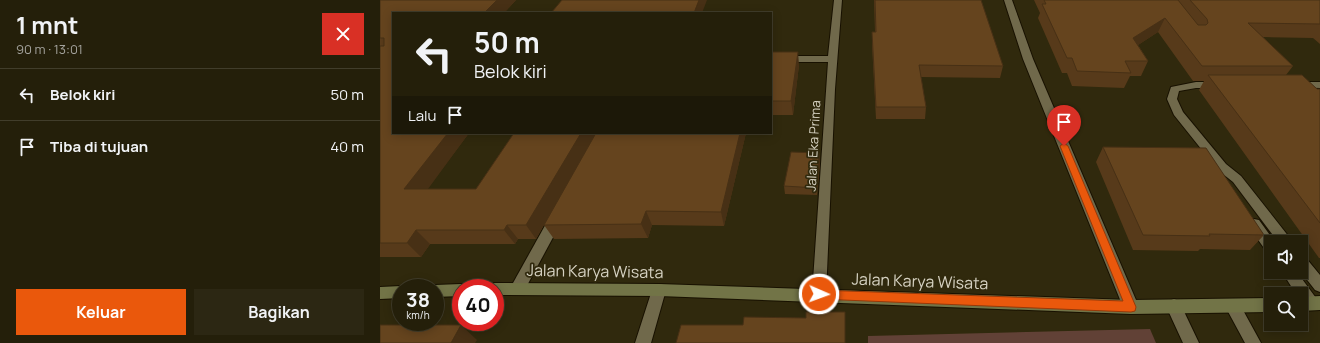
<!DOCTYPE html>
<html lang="id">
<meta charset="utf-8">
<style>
:root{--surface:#241f0a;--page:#2c2713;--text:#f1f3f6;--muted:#a3a29c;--line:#413d2b;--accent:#ea580c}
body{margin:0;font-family:Manrope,sans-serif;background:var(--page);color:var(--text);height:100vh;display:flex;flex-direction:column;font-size:15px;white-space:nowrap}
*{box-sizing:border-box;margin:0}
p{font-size:13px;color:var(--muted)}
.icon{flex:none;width:22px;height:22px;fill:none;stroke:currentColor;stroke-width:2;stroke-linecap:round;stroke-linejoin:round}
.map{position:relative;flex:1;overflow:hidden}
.side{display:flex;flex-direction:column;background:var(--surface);width:380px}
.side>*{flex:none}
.top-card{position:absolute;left:12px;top:12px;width:380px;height:122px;border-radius:0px;box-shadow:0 2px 10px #0003,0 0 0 1px var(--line);background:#241f0a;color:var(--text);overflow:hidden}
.buttons{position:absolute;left:884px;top:235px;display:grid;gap:8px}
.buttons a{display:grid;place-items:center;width:44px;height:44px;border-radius:0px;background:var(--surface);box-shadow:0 2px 10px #0003,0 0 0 1px var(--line);font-size:20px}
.speed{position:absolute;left:12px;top:279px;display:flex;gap:8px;font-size:20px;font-weight:700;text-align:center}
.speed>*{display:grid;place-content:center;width:52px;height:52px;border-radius:50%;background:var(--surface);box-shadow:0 2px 10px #0003,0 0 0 1px var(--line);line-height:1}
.speed small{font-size:10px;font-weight:400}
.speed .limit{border:6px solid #d22;background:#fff;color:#111}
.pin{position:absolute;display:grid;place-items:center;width:34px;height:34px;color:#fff;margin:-41px -17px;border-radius:50% 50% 50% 0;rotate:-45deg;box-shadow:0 0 4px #0007}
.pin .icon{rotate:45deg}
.me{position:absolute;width:44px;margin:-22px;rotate:92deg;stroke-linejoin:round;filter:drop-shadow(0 0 3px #0008)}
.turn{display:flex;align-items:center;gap:14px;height:84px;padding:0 16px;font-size:18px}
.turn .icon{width:52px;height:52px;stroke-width:2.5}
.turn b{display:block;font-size:28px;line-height:34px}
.then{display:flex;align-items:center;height:38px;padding:0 16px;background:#0003;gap:8px;font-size:15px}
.round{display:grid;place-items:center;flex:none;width:42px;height:42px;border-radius:0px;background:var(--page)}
.head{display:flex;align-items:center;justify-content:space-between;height:68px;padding:0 16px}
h1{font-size:24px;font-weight:700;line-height:30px}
.button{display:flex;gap:8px;margin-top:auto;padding:8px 16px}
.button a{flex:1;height:46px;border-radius:0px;background:var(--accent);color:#fff;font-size:16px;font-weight:700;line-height:46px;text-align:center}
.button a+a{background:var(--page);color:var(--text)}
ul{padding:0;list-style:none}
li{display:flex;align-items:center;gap:12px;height:52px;padding:0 16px;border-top:1px solid var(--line)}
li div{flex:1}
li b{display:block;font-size:15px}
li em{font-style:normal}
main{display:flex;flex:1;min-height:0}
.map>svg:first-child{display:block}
.green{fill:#614136}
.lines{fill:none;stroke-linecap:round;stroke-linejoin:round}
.lane-casing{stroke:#181100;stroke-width:2}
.street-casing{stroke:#181100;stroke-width:2}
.secondary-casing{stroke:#181100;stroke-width:2}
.lane{fill:#70694b;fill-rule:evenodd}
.street{fill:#70694b;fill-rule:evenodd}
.secondary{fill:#727447;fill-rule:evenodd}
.wall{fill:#573a1a}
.shaded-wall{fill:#473015}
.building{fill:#65441e;stroke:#473015}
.route{fill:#ea580c;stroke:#983908}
.labels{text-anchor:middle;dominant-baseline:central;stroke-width:3.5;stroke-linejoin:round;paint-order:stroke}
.street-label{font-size:13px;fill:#d6d2c2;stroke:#30290d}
.near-street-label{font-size:16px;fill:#d6d2c2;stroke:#30290d}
</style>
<main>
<section class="side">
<div class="head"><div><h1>1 mnt</h1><p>90 m · 13:01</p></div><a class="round" style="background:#d93025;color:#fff"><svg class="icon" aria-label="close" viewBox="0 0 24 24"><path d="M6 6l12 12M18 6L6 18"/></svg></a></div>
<ul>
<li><svg class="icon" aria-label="left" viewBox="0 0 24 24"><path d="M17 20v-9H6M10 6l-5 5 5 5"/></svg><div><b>Belok kiri</b></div><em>50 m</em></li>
<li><svg class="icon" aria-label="arrive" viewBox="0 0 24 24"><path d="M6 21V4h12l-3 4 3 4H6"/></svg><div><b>Tiba di tujuan</b></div><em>40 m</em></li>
</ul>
<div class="button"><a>Keluar</a><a>Bagikan</a></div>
</section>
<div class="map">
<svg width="940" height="343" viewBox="0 0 940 343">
<rect width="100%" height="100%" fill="#30290d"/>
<path class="green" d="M770,329L776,343H488V336Z"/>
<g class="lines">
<g class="lane-casing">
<path id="lane" d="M177,212L182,213L184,217L143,293L138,294L133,293L131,288L133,283L172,213Z"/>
</g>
<g class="street-casing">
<path id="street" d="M454,0H462L455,89L446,295L444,300L439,302L434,300L432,295L448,62H391V56H448Z
M624,0H632L653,59L759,307L756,312L751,314L746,312L743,307L643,59Z
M816,82H837L842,85L837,88H816L799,91L797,99L803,112L846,164L861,176L913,242H898L853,182L838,170L794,115L787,99L791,87Z
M917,82H940V88L913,87L912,85Z
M874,219L879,220L895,242H891V253L886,251L867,224L869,220Z
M921,256L926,258L940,275V292L935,290L921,272Z
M902,272H917L936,298L938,303L936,308L931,310C923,307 921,302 921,294H916Z
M279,284L284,285L286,290L271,343H255L272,290L274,285Z
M794,299L799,301L819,343H803L786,306L789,301Z
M853,299L858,301L881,343H865L845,306L848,301Z"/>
</g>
<g class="secondary-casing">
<path id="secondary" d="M115,283L279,284L751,300L891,298V312L751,314L279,296L115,295V288H108L110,284Z
M81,284L86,285L87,288H81V296L55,297V288H49L55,285Z
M21,286L26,288H21V298L0,299V287Z
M940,296V310L921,311V297Z"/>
</g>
<use href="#lane" class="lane"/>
<use href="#street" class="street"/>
<use href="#secondary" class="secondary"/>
</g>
<path class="wall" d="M0,0H136L124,13H13V133H89L47,189H96L134,133H366L344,226L272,225L268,238L174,239L164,225L211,142L156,239H138L135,244H50L41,257H0Z
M494,0H601L623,66L620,78L541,77L546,107L545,119H496L492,44V32H495Z
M654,0H940V44L933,38L883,37L913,66L906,75L937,89H940V258H939L819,90L824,81H813L778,32L758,45L768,61L761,76H750L744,88L692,86L687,73H682L658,18L660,13Z
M391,52L419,65L413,115H391Z
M723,147L884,235L870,250L820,249L818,251L753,250L716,162Z
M440,161L437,195L405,194L404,186Z"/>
<path class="shaded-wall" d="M117,0H136L124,13H104Z
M319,0H327L322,13H314Z
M785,18L778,32L746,53L753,38Z
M418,52L419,65L413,115L411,101Z
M68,133H89L37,204L24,189Z
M201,133H216L156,239L146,225Z
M360,133H366L344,226L341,212Z
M439,153L440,161L437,195V188Z
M266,211L272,225L268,238L261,224Z
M127,225L138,239L135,244L124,230Z
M36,230L50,244L41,257L27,243Z
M81,325L97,340L95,343H71Z"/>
<path class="building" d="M0,0H117L104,13H13V133H68L24,189H96L134,133H201L146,225H127L124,230H36L27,243H0V46H4V38H0Z
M182,0H319L314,13H171Z
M495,0H601L623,66L539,65L546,107H496L492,32H496Z
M664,0H798L818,25H826L828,23L827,19L810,0H940V24L868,23L913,66H822L785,18L753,38L768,61H745L751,73L697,71L692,58H687L662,4H666Z
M391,52H418L411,101H391Z
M828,75H922L937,89H940V223Z
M216,133H360L341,212L266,211L261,224L164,225Z
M723,147L826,148L884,235L829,234L830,236L763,235Z
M411,152L439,153L437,188L404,186Z
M426,312H465V343H296L301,325H363L364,317L426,318Z
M0,325H81L71,343H0Z"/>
<path class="route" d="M684,143L688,146L756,307L755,311L751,312L439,299L435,298L433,294L435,291L439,290L743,301L680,146Z"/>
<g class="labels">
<g class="street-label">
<text transform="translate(433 146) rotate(-87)">Jalan Eka Prima</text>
</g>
<g class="near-street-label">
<text transform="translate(215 271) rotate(1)">Jalan Karya Wisata</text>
<text transform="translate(540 281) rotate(2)">Jalan Karya Wisata</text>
</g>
</g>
</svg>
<div class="buttons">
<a><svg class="icon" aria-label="sound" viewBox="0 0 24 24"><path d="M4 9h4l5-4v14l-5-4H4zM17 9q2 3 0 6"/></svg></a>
<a><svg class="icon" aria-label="search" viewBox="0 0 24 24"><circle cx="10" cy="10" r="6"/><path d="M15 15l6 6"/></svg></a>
</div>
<div class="speed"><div>38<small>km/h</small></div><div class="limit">40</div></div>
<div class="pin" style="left:684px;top:146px;background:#d93025"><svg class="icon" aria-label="arrive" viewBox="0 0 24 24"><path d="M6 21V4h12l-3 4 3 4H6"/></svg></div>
<svg class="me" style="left:439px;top:294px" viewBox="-20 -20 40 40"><circle r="17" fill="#ea580c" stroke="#fff" stroke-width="3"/><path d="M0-11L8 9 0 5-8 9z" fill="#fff"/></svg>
<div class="top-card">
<div class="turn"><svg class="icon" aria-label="left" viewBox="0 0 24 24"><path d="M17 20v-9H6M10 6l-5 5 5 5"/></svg><div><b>50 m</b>Belok kiri</div></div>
<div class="then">Lalu<svg class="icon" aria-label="arrive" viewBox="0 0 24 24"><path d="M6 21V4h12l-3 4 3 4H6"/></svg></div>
</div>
</div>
</main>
